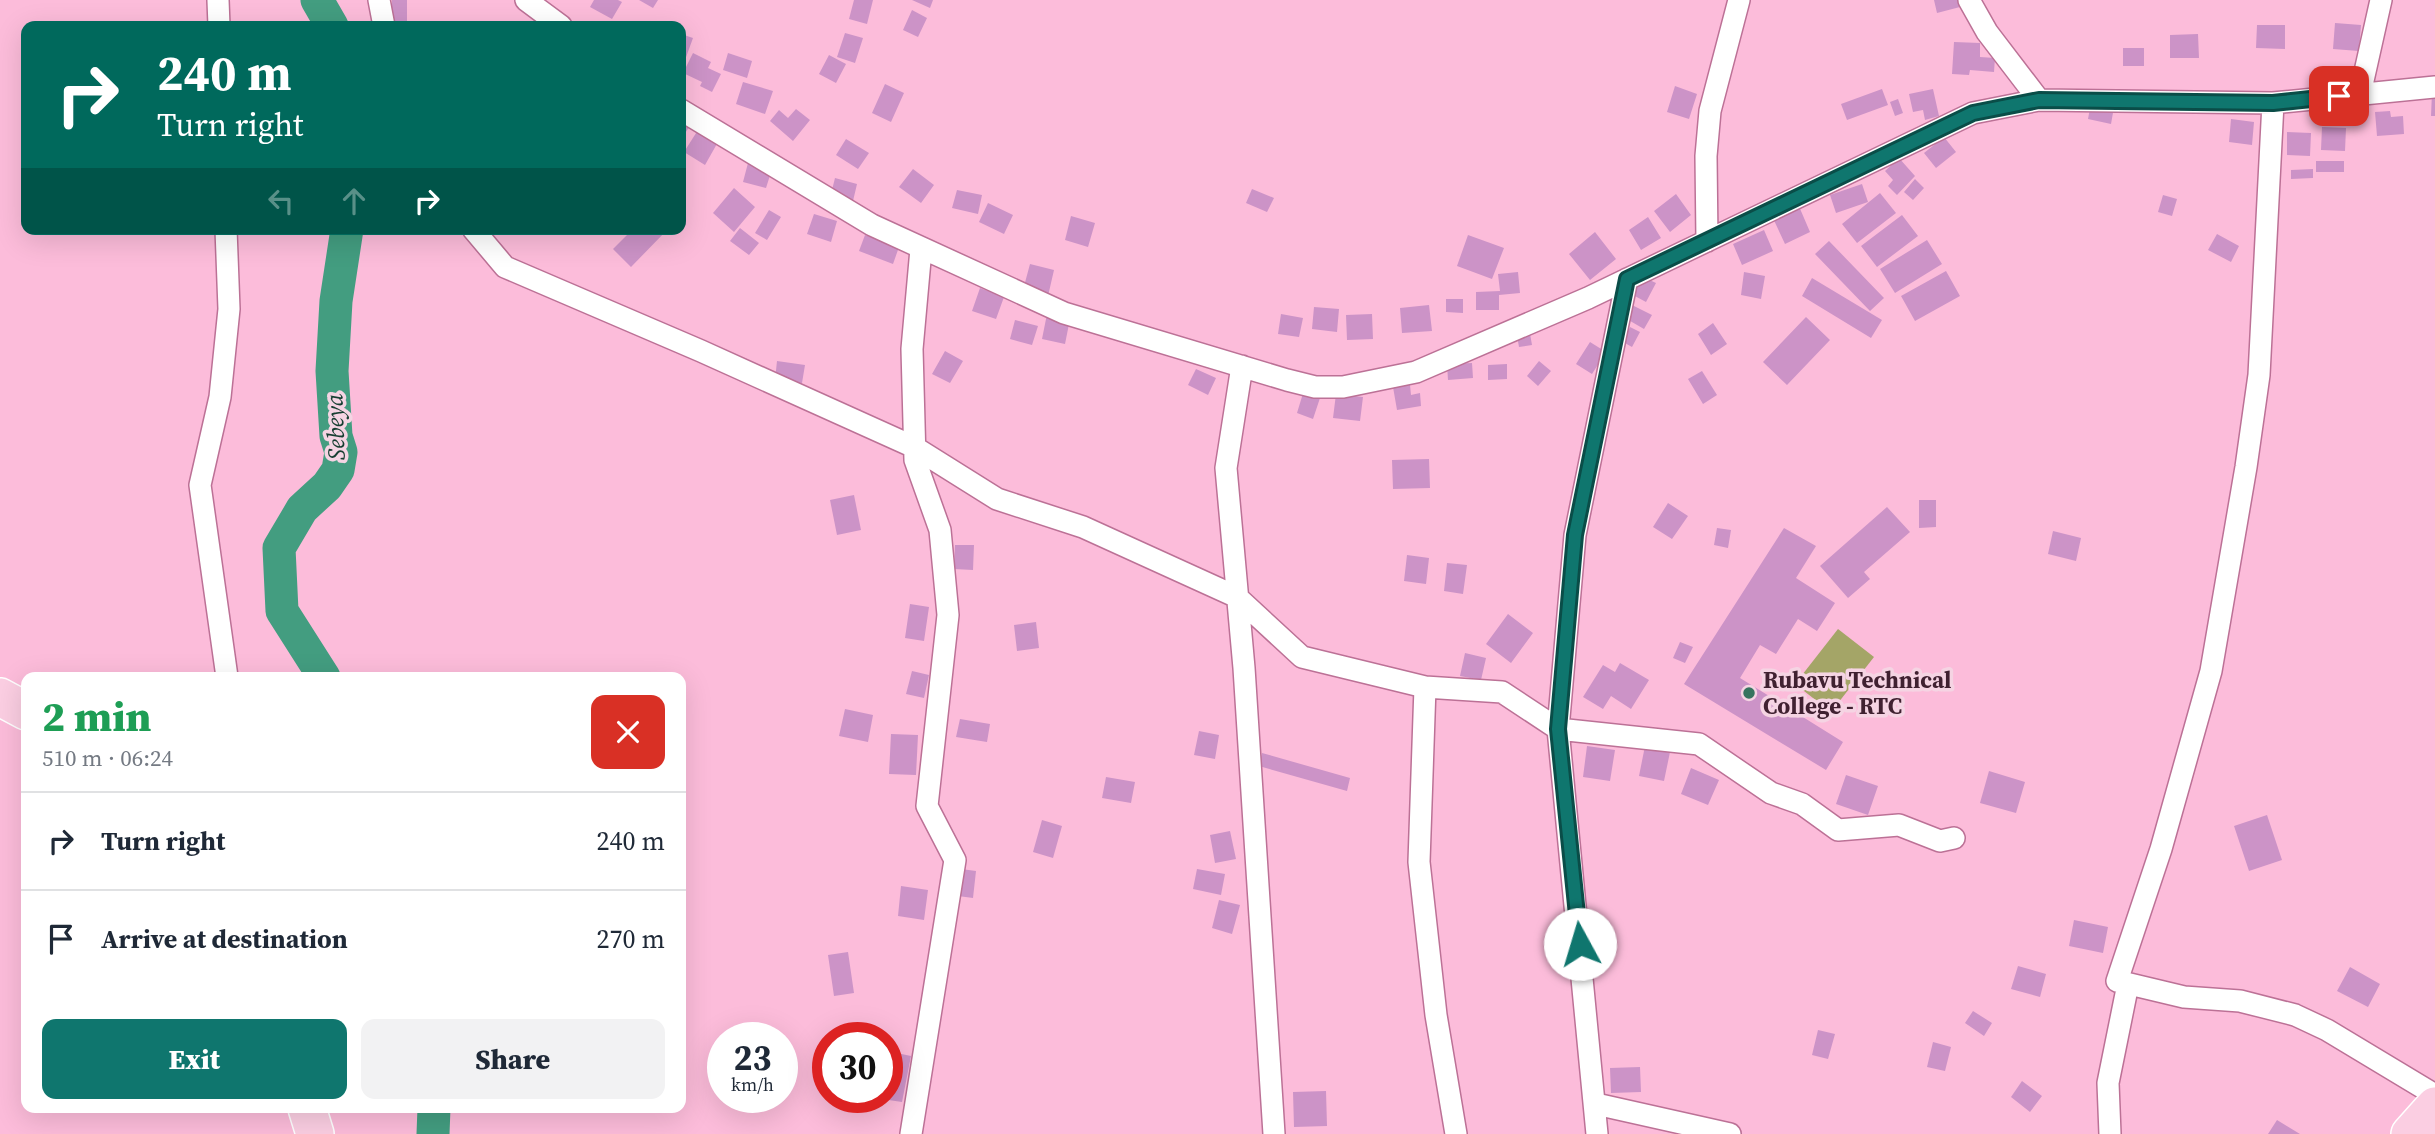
<!DOCTYPE html>
<meta charset="utf-8">
<style>
:root{--surface:#fff;--page:#f2f2f3;--text:#1f2937;--muted:#747a83;--line:#e0e1e3;--accent:#0f766e}
body{margin:0;font-family:"Source Serif 4",serif;background:var(--page);color:var(--text);height:100vh;display:flex;flex-direction:column;font-size:26px;white-space:nowrap}
*{box-sizing:border-box;margin:0}
p{font-size:23px;color:var(--muted)}
.icon{flex:none;width:38px;height:38px;fill:none;stroke:currentColor;stroke-width:2;stroke-linecap:round;stroke-linejoin:round}
.map{position:relative;flex:1;overflow:hidden}
.panel{position:absolute;left:21px;top:672px;width:665px;height:441px;display:flex;flex-direction:column;background:var(--surface);border-radius:14px;box-shadow:0 7px 28px #0002}
.panel>*{flex:none}
.guide{position:absolute;left:21px;top:21px;width:665px;height:214px;border-radius:14px;box-shadow:0 7px 28px #0002;background:#00695c;color:#fff;overflow:hidden}
.speed{position:absolute;left:707px;top:1022px;display:flex;gap:14px;font-size:35px;font-weight:700;text-align:center}
.speed>*{display:grid;place-content:center;width:91px;height:91px;border-radius:50%;background:var(--surface);box-shadow:0 7px 28px #0002;line-height:1}
.speed small{font-size:18px;font-weight:400}
.speed .limit{border:10px solid #d22;background:#fff;color:#111}
.pin{position:absolute;display:grid;place-items:center;width:60px;height:60px;color:#fff;margin:-30px;border-radius:14px;box-shadow:0 4px 10px #0006}
.me{position:absolute;width:77px;margin:-38px;rotate:354deg;stroke-linejoin:round;filter:drop-shadow(0 0 5px #0008)}
.turn{display:flex;align-items:center;gap:24px;height:147px;padding:0 21px;font-size:32px}
.turn .icon{width:91px;height:91px;stroke-width:2.5}
.turn b{display:block;font-size:49px;line-height:60px}
.lanes{display:flex;align-items:center;height:66px;padding:0 21px;background:#0003;justify-content:center;gap:35px;direction:ltr}
.lanes .off{opacity:.35}
.round{display:grid;place-items:center;flex:none;width:74px;height:74px;border-radius:14px;background:var(--page)}
.headline{display:flex;align-items:center;justify-content:space-between;height:119px;padding:0 21px}
h1{font-size:42px;font-weight:800;line-height:52px;color:#1e9e55}
.action{display:flex;gap:14px;margin-top:auto;padding:14px 21px}
.action a{flex:1;height:80px;border-radius:14px;background:var(--accent);color:#fff;font-size:28px;font-weight:800;line-height:80px;text-align:center}
.action a+a{background:var(--page);color:var(--text)}
ul{padding:0;list-style:none}
li{display:flex;align-items:center;gap:21px;height:98px;padding:0 21px;border-top:2px solid var(--line)}
li div{flex:1}
li b{display:block;font-size:26px}
li em{font-style:normal}
.map>svg:first-child{display:block}
.green{fill:#a4a567}
.lines{fill:none;stroke-linecap:round;stroke-linejoin:round}
.river{stroke:#439d80;stroke-width:33}
.building{fill:#cc93c7}
.minor-casing{stroke:#bc7196;stroke-width:24}
.trunk-casing{stroke:#fff;stroke-width:40}
.minor{stroke:#fff;stroke-width:21}
.trunk{stroke:#fbcee2;stroke-width:37}
.route-casing{stroke:#0a4d48;stroke-width:18}
.route{stroke:#0f766e;stroke-width:12}
.poi-dot{fill:#36745f;stroke:#f5d4e3;stroke-width:2.5}
.labels{text-anchor:middle;dominant-baseline:central;stroke-width:7;stroke-linejoin:round;paint-order:stroke}
.poi-label{font-size:23px;font-weight:bold;fill:#402131;stroke:#f5d4e3;text-anchor:start}
.water-label{font-size:24px;font-style:italic;fill:#163e31;stroke:#f5d4e3}
</style>
<div class="map">
<svg width="2435" height="1134" viewBox="0 0 2435 1134">
<rect width="100%" height="100%" fill="#fcbcda"/>
<path class="green" d="M1838,629L1874,657L1831,712L1795,684Z"/>
<g class="lines">
<path class="river" d="M317,0L332,26
M324,677L282,611L279,548L302,509L327,486L338,470L341,452L336,436L332,371L336,301L347,229
M433,1134L434,1108"/>
</g>
<path class="building" d="M392,0H407V23H392Z
M594,0H618L622,2L612,19L590,7Z
M639,0H658L653,8Z
M854,0H873L867,24L849,19Z
M912,0H933L930,8Z
M1934,0H1958L1960,7L1937,13Z
M912,10L927,18L918,37L903,30Z
M2335,23L2361,25L2359,51L2333,49Z
M2257,25H2285V49L2256,48Z
M845,33L863,38L855,63L837,57Z
M681,34L693,38L685,60L681,59Z
M2198,34L2199,58H2170V35Z
M1954,42L1980,43V57L1995,58L1994,72L1970,70L1969,75L1952,74Z
M2123,48H2144V66H2123Z
M693,53L711,62L708,68L721,74L712,92L700,86L702,82L683,73Z
M728,53L752,61L747,78L723,70Z
M829,55L846,64L836,83L819,74Z
M743,82L773,91L765,114L736,104Z
M885,84L904,93L891,122L872,113Z
M1675,86L1697,94L1689,119L1667,112Z
M1882,89L1888,105L1847,120L1841,104Z
M1933,89L1939,116L1925,120L1923,110L1913,112L1909,94Z
M2432,92L2435,93V116H2431Z
M1898,99L1903,113L1895,116L1890,102Z
M2091,103L2114,107L2111,124L2088,119Z
M796,109L810,120L793,141L770,121L779,110L788,118Z
M2390,111L2391,117L2403,116L2404,134L2377,136L2375,112Z
M681,115L692,123L681,139Z
M2231,119L2254,122L2252,145L2229,142Z
M2322,127L2346,128L2345,151L2321,150Z
M698,130L718,142L705,165L684,152Z
M2287,132L2311,133L2310,156L2287,155Z
M1944,137L1956,152L1936,168L1924,153Z
M846,139L869,153L858,169L836,155Z
M1899,158L1915,176L1897,195L1888,186L1893,180L1885,171Z
M2316,161H2344V172H2316Z
M748,163L772,169L766,188L743,182Z
M913,169L934,185L921,203L899,187Z
M2313,169V178L2291,179V170Z
M835,178L857,184L853,201L831,194Z
M1915,179L1924,188L1913,200L1904,192Z
M1862,184L1868,202L1836,213L1830,195Z
M734,188L755,207L734,232L713,213Z
M1252,189L1274,198L1267,212L1246,203Z
M957,190L982,195L978,214L952,208Z
M1880,193L1896,213L1857,243L1842,224Z
M1676,194L1691,215L1670,232L1654,211Z
M2163,195L2177,199L2172,216L2158,212Z
M988,203L1013,215L1004,234L979,222Z
M1798,204L1810,232L1785,244L1772,216Z
M769,210L781,217L767,240L755,233Z
M814,214L837,221L831,242L807,234Z
M1902,215L1918,236L1877,267L1861,246Z
M1071,216L1095,223L1088,247L1065,240Z
M1648,217L1661,238L1641,250L1629,230Z
M740,228L759,243L749,255L730,241Z
M633,229H668L631,267L613,249Z
M1764,230L1773,251L1742,265L1733,244Z
M1595,232L1616,259L1590,280L1569,254Z
M880,234L899,247L893,264L859,251L865,235L876,239Z
M2217,234L2239,246L2231,262L2208,250Z
M1468,235L1504,248L1492,279L1457,266Z
M1927,240L1942,264L1895,293L1880,269Z
M1829,241L1884,298L1870,311L1815,254Z
M1030,264L1054,270L1048,296L1023,290Z
M1946,271L1960,296L1915,321L1901,296Z
M1518,272L1520,293L1499,295V310H1476V292L1500,291L1498,274Z
M1744,272L1765,276L1761,299L1741,295Z
M1643,277L1656,283L1646,302L1633,295Z
M1812,278L1882,320L1871,338L1802,296Z
M980,288L1004,297L996,319L972,311Z
M1446,299H1463V313L1446,312Z
M1429,305L1432,331L1402,333L1400,308Z
M1632,305L1652,315L1644,329L1625,318Z
M1314,307L1339,309L1337,332L1312,329Z
M1047,314L1070,319L1065,344L1042,339Z
M1281,314L1303,318L1299,337L1278,334Z
M1372,314L1373,339L1347,340L1346,315Z
M1806,317L1830,340L1787,385L1763,362Z
M1015,320L1038,326L1032,345L1010,339Z
M1713,323L1727,344L1711,355L1698,334Z
M1630,327L1640,332L1632,347L1623,342Z
M1529,328L1532,345L1519,347L1516,330Z
M1590,342L1606,352L1592,374L1576,364Z
M945,351L963,361L950,383L932,374Z
M777,361L805,365L802,383L775,380Z
M1539,361L1551,371L1538,386L1527,376Z
M1472,363L1473,378L1448,380L1447,364Z
M1507,364V379L1488,380V365Z
M1196,369L1216,378L1208,395L1188,385Z
M1702,371L1717,395L1703,404L1688,379Z
M1410,385L1411,395L1420,393L1421,406L1397,410L1393,387Z
M1304,390L1321,395L1313,419L1297,413Z
M1336,394L1363,397L1360,421L1333,418Z
M1429,459L1430,488L1393,489L1392,460Z
M854,495L861,530L837,535L830,500Z
M1919,500H1936V527L1919,528Z
M1668,503L1688,516L1672,539L1653,527Z
M1887,507L1910,532L1864,572L1870,579L1848,598L1820,566Z
M1717,528L1731,530L1728,548L1714,545Z
M1784,528L1816,546L1796,578L1835,603L1817,631L1798,619L1776,654L1760,645L1740,678L1843,742L1826,770L1684,684Z
M2053,531L2081,538L2076,561L2048,554Z
M955,545H974L973,570L954,569Z
M1407,555L1429,558L1426,584L1404,581Z
M1447,563L1467,565L1463,594L1444,591Z
M910,604L929,607L924,641L905,638Z
M1508,614L1533,633L1511,663L1486,644Z
M1036,622L1039,648L1017,651L1014,625Z
M1680,642L1693,647L1685,663L1673,658Z
M1465,653L1486,658L1481,680L1460,676Z
M1620,663L1649,680L1631,709L1611,696L1603,709L1583,697L1603,665L1615,672Z
M912,671L929,675L924,698L906,694Z
M845,709L873,715L868,742L839,736Z
M960,719L990,724L987,742L956,737Z
M1199,731L1219,735L1215,759L1194,755Z
M891,734L918,735L916,775L889,774Z
M1587,746L1615,750L1610,781L1583,777Z
M1645,746L1670,752L1664,781L1639,776Z
M1262,753L1350,778L1347,791L1259,766Z
M1691,768L1719,780L1708,805L1681,794Z
M1989,771L2025,782L2016,813L1980,803Z
M1846,775L1878,786L1868,815L1836,804Z
M1106,777L1135,782L1131,803L1102,798Z
M2267,815L2282,860L2249,871L2234,826Z
M1042,820L1062,826L1053,858L1033,852Z
M1230,831L1236,859L1215,863L1210,835Z
M961,869L976,871L973,898L958,896Z
M1197,869L1225,874L1221,895L1193,889Z
M901,886L928,890L924,920L898,916Z
M1219,900L1240,905L1232,934L1212,928Z
M2074,920L2108,927L2103,953L2069,946Z
M848,952L854,993L834,996L828,955Z
M2018,966L2046,974L2040,997L2011,989Z
M2350,967L2380,984L2368,1007L2337,991Z
M1973,1011L1992,1023L1984,1036L1965,1023Z
M1818,1030L1835,1034L1828,1059L1812,1055Z
M1933,1042L1951,1047L1945,1071L1927,1067Z
M887,1051L911,1056L902,1102L882,1099L887,1097Z
M1640,1067L1641,1092L1611,1093L1610,1068Z
M2022,1081L2042,1096L2030,1112L2011,1097Z
M1326,1091L1327,1126L1294,1127L1293,1092Z
M2277,1120L2300,1134H2268Z"/>
<g class="lines">
<g class="minor-casing">
<path id="minor" d="M218,0L219,26
M379,0L384,26
M526,0L561,26
M1969,0L1987,32L2039,100
M2360,94L2381,0
M2273,103L2259,375L2246,467L2211,671L2161,849L2117,981L2184,997L2240,1001L2295,1015L2327,1030L2435,1095
M681,110L872,225L1064,313L1287,380L1315,387H1343L1416,372L1588,298L1973,113L2039,100L2273,103L2435,87
M226,229L229,309L220,397L200,485L227,677
M473,229L505,267L701,351L914,447L997,499L1083,527L1237,597L1302,657L1425,687L1502,692L1558,729L1699,744L1771,793L1802,804L1838,830L1899,825L1940,841L1954,838
M1707,241L1706,156L1710,111L1739,0
M1242,366L1226,468L1244,668L1274,1134
M1425,687L1419,862L1436,1015L1456,1134
M1596,1104L1730,1134
M911,1134L955,860L927,806L948,615L940,530L915,460L912,349L921,249
M1597,1134L1558,729L1575,535L1627,279
M2110,1134L2108,1083L2128,984"/>
</g>
<g class="trunk-casing">
<path id="trunk" d="M0,697L26,711
M307,1108L315,1134
M2410,1134L2435,1106"/>
</g>
<use href="#minor" class="minor"/>
<use href="#trunk" class="trunk"/>
</g>
<g class="lines">
<g class="route-casing">
<path id="route" d="M1580,944L1558,729L1575,535L1627,279L1973,113L2039,100L2273,103L2339,96"/>
</g>
<use href="#route" class="route"/>
</g>
<circle class="poi-dot" cx="1749" cy="693" r="7"/>
<g class="labels">
<g class="poi-label">
<text x="1763" y="680">Rubavu Technical<tspan x="1763" dy="26">College - RTC</tspan></text>
</g>
<g class="water-label">
<text transform="translate(335 427) rotate(-92)">Sebeya</text>
</g>
</g>
</svg>
<div class="speed"><div>23<small>km/h</small></div><div class="limit">30</div></div>
<div class="pin" style="left:2339px;top:96px;background:#d93025"><svg class="icon" aria-label="arrive" viewBox="0 0 24 24"><path d="M6 21V4h12l-3 4 3 4H6"/></svg></div>
<svg class="me" style="left:1580px;top:944px" viewBox="-20 -20 40 40"><circle r="19" fill="#fff"/><path d="M0-13L10 11 0 6-10 11z" fill="#0f766e"/></svg>
<div class="guide">
<div class="turn"><svg class="icon" aria-label="right" viewBox="0 0 24 24"><path d="M7 20v-9h11M14 6l5 5-5 5"/></svg><div><b>240 m</b>Turn right</div></div>
<div class="lanes"><svg class="icon off" aria-label="left" viewBox="0 0 24 24"><path d="M17 20v-9H6M10 6l-5 5 5 5"/></svg><svg class="icon off" aria-label="ahead" viewBox="0 0 24 24"><path d="M12 20V5M6 11l6-6 6 6"/></svg><svg class="icon" aria-label="right" viewBox="0 0 24 24"><path d="M7 20v-9h11M14 6l5 5-5 5"/></svg></div>
</div>
<section class="panel">
<div class="headline"><div><h1>2 min</h1><p>510 m · 06:24</p></div><a class="round" style="background:#d93025;color:#fff"><svg class="icon" aria-label="close" viewBox="0 0 24 24"><path d="M6 6l12 12M18 6L6 18"/></svg></a></div>
<ul>
<li><svg class="icon" aria-label="right" viewBox="0 0 24 24"><path d="M7 20v-9h11M14 6l5 5-5 5"/></svg><div><b>Turn right</b></div><em>240 m</em></li>
<li><svg class="icon" aria-label="arrive" viewBox="0 0 24 24"><path d="M6 21V4h12l-3 4 3 4H6"/></svg><div><b>Arrive at destination</b></div><em>270 m</em></li>
</ul>
<div class="action"><a>Exit</a><a>Share</a></div>
</section>
</div>
